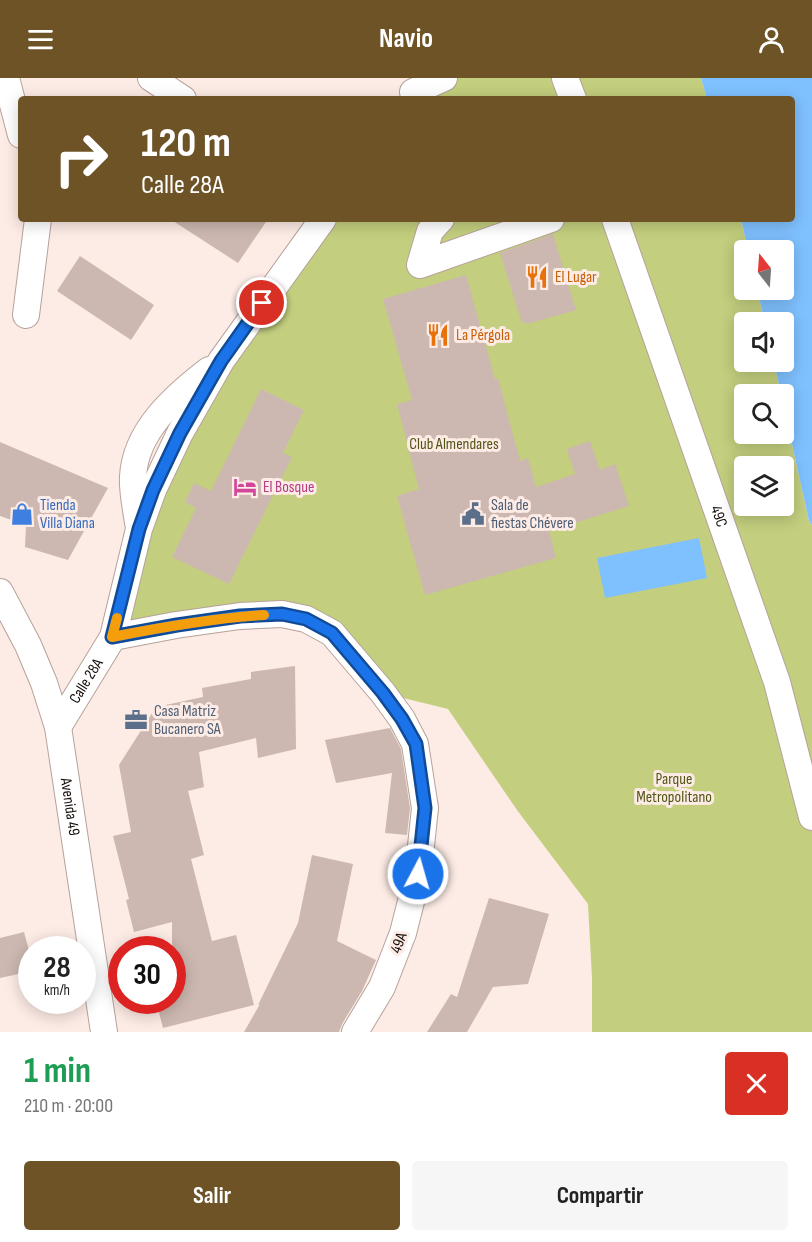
<!DOCTYPE html>
<html lang="es">
<meta charset="utf-8">
<style>
:root{--surface:#fff;--page:#f6f6f6;--text:#222;--muted:#767676;--accent:#6d5325}
body{margin:0;font-family:"Sofia Sans Condensed",sans-serif;background:var(--page);color:var(--text);height:100vh;display:flex;flex-direction:column;font-size:22px;white-space:nowrap}
*{box-sizing:border-box;margin:0}
p{font-size:20px;color:var(--muted)}
.icon{flex:none;width:33px;height:33px;fill:none;stroke:currentColor;stroke-width:2;stroke-linecap:round;stroke-linejoin:round}
.map{position:relative;height:954px;overflow:hidden}
.sheet{display:flex;flex-direction:column;background:var(--surface);flex:1}
.sheet>*{flex:none}
.hud{position:absolute;left:18px;top:18px;width:777px;height:126px;border-radius:6px;box-shadow:0 3px 15px #0003;background:#6d5325;color:#fff;overflow:hidden}
.needle{width:39px;rotate:343deg}
.buttons{position:absolute;left:734px;top:162px;display:grid;gap:12px}
.buttons a{display:grid;place-items:center;width:60px;height:60px;border-radius:6px;background:var(--surface);box-shadow:0 3px 15px #0003;font-size:30px}
.speed{position:absolute;left:18px;top:858px;display:flex;gap:12px;font-size:30px;font-weight:700;text-align:center}
.speed>*{display:grid;place-content:center;width:78px;height:78px;border-radius:50%;background:var(--surface);box-shadow:0 3px 15px #0003;line-height:1}
.speed small{font-size:15px;font-weight:400}
.speed .limit{border:9px solid #d22;background:#fff;color:#111}
.pin{position:absolute;display:grid;place-items:center;width:51px;height:51px;color:#fff;margin:-26px;border:3px solid #fff;border-radius:50%;box-shadow:0 2px 6px #0007}
.me{position:absolute;width:66px;margin:-33px;rotate:6deg;stroke-linejoin:round;filter:drop-shadow(0 0 4px #0008)}
.turn{display:flex;align-items:center;gap:21px;height:126px;padding:0 24px;font-size:27px}
.turn .icon{width:78px;height:78px;stroke-width:2.5}
.turn b{display:block;font-size:42px;line-height:51px}
.round{display:grid;place-items:center;flex:none;width:63px;height:63px;border-radius:6px;background:var(--page)}
.head{display:flex;align-items:center;justify-content:space-between;height:102px;padding:0 24px}
h1{font-size:36px;font-weight:700;line-height:45px;color:#1e9e55}
.primary-button{display:flex;gap:12px;margin-top:auto;padding:12px 24px}
.primary-button a{flex:1;height:69px;border-radius:6px;background:var(--accent);color:#fff;font-size:24px;font-weight:700;line-height:69px;text-align:center}
.primary-button a+a{background:var(--page);color:var(--text)}
header{display:flex;justify-content:space-between;align-items:center;height:78px;padding:0 24px;background:var(--accent);color:#fff;font-size:27px;font-weight:700}
.map>svg:first-child{display:block}
.green{fill:#c3ce7e;fill-rule:evenodd}
.water{fill:#7fc1ff}
.building{fill:#ccb8b0}
.lines{fill:none;stroke-linecap:round;stroke-linejoin:round}
.minor-casing{stroke:#b6a29a;stroke-width:28}
.minor{stroke:#fff;stroke-width:26}
.route-casing{stroke:#114b97;stroke-width:15}
.route{stroke:#1a73e8;stroke-width:10}
.slow{stroke:#f59e0b;stroke-width:10}
.labels{text-anchor:middle;dominant-baseline:central;stroke-width:6;stroke-linejoin:round;paint-order:stroke}
.food-label{font-size:16px;fill:#c56008;stroke:#fdebe5;text-anchor:start}
.park-label{font-size:16px;fill:#505617;stroke:#fdebe5}
.hotel-label{font-size:16px;fill:#b23c85;stroke:#fdebe5;text-anchor:start}
.shop-label{font-size:16px;fill:#366cbe;stroke:#fdebe5;text-anchor:start}
.service-label{font-size:16px;fill:#4e5e75;stroke:#fdebe5;text-anchor:start}
.street-label{font-size:16px;fill:#17100d;stroke:#fdebe5}
</style>
<header><svg class="icon" aria-label="menu" viewBox="0 0 24 24"><path d="M4 6h16M4 12h16M4 18h16"/></svg>Navio<svg class="icon" aria-label="person" viewBox="0 0 24 24"><circle cx="12" cy="8" r="4"/><path d="M4 21q1-7 8-7t8 7"/></svg></header>
<div class="map">
<svg width="812" height="954" viewBox="0 0 812 954">
<rect width="100%" height="100%" fill="#fdebe5"/>
<path class="green" d="M423,0H701L707,21H408Z
M323,141H741L748,172H744V212H757L765,244H744V284H774L781,316H744V356H783V325L809,443L812,447V954H592V900L588,826L517,732L448,631L383,615L306,541L113,559L153,412ZM744,388H783V428H744Z"/>
<path class="water" d="M701,0H812V447L809,443L783,325V316H781L774,284H783V244H765L757,212H783V172H748L741,141H792V21H707Z
M699,460L707,500L605,520L597,480Z"/>
<path class="building" d="M170,141H268L238,185Z
M553,156L576,232L527,246L526,244L522,245L500,175Z
M80,178L154,227L131,262L57,213Z
M466,197L495,301L498,300L520,383L528,380L536,409L575,396L567,371L590,363L600,392L615,386L629,428L549,453L556,480L425,517L397,418L419,411L397,326L412,322L383,221Z
M261,311L304,332L283,375L292,379L229,506L172,479L196,430L185,424L194,405L211,413Z
M0,364L108,410L68,482L25,469L26,447L0,438Z
M295,588L296,671L258,680L256,660L199,674L204,709L188,713L204,777L191,781L212,863L236,857L254,927L163,950L157,927L172,923V844L134,854L126,822L129,821L113,758L131,754L119,687L156,629L203,619L202,610L251,601V594Z
M390,650L401,671L410,730L407,757L385,755L392,695L336,705L325,662Z
M312,777L353,786L337,863L376,882L362,913L342,946L339,954H244L260,926L258,927L298,845Z
M489,820L549,836L528,906L493,909L467,954H427L451,916L457,919Z
M24,854L32,884V893L0,900V860Z"/>
<g class="lines">
<g class="minor-casing">
<g id="minor">
<path d="M6,0L21,57"/>
<path d="M151,0L183,21"/>
<path d="M565,0L573,21"/>
<path d="M413,14L444,0"/>
<path d="M441,141L430,153L420,187L551,141"/>
<path id="s1" d="M615,141L777,604L812,739"/>
<path d="M26,237L38,141"/>
<path d="M138,445C136,430 132,413 133,399C135,353 175,318 209,292"/>
<path id="s2" d="M0,514L28,567L44,605L58,649L104,954"/>
<path d="M113,559L176,547L240,538L282,536L306,541L332,555L383,615L402,641L415,666L425,730L418,796L403,855L382,909L355,954"/>
<path id="s3" d="M58,649L113,559L139,451L153,412L180,355L221,283L323,141"/>
</g>
</g>
<use href="#minor" class="minor"/>
</g>
<g class="lines">
<g class="route-casing">
<path id="route" d="M262,225L221,283L180,355L153,412L139,451L112,559L177,547L240,538L282,536L306,541L332,555L383,615L402,641L416,666L425,730L418,796"/>
</g>
<use href="#route" class="route"/>
<path class="slow" d="M117,540L112,559C163,549 213,540 264,537"/>
</g>
<defs>
<g id="restaurant-bare" transform="scale(1.8)"><path d="M-5-6h1v4h1v-4h1v4h1v-4h1v5L-1.5 .5V6h-2V.5L-5-1ZM5-6V6H3V1.5H1.5Q1.5-4 5-6Z" fill="#e8710a" stroke="#fdebe5" stroke-width="2.5" paint-order="stroke"/></g>
<g id="hotel-bare" transform="scale(1.8)"><path d="M-6-4.5h1.5V1H6V5H4.5V3h-9V5H-6ZM-4 0a1.8 1.8 0 1 1 3.6 0ZM.5 0V-2.5h3Q6-2.5 6 0Z" fill="#d1479c" stroke="#fdebe5" stroke-width="2.5" paint-order="stroke"/></g>
<g id="shop-bare" transform="scale(1.8)"><path d="M-5-2.5h2.3a2.7 3.5 0 0 1 5.4 0H5L5.5 6h-11ZM-1.5-2.5h3a1.5 2.3 0 0 0-3 0Z" fill="#3f7fe0" stroke="#fdebe5" stroke-width="2.5" paint-order="stroke"/></g>
<g id="civic-bare" transform="scale(1.8)"><path d="M-.6-6.5H3V-4.5H.6V-3L4-1V1h2V6H-6V1h2V-1L-.6-3ZM-1.2 2.5V6h2.4V2.5Z" fill="#5c6f8a" stroke="#fdebe5" stroke-width="2.5" paint-order="stroke"/></g>
<g id="office-bare" transform="scale(1.8)"><path d="M-6-3h4V-5.5h4V-3h4V5H-6ZM-1-4.5V-3h2v-1.5ZM-6 0V1H6V0Z" fill="#5c6f8a" stroke="#fdebe5" stroke-width="2.5" paint-order="stroke"/></g>
</defs>
<g fill-rule="evenodd">
<use href="#restaurant-bare" x="537" y="199"/>
<use href="#restaurant-bare" x="438" y="257"/>
<use href="#hotel-bare" x="245" y="409"/>
<use href="#shop-bare" x="22" y="436"/>
<use href="#civic-bare" x="473" y="436"/>
<use href="#office-bare" x="136" y="642"/>
</g>
<g class="labels">
<g class="food-label">
<text x="555" y="199">El Lugar</text>
<text x="456" y="257">La Pérgola</text>
</g>
<g class="park-label">
<text x="454" y="366">Club Almendares</text>
<text x="674" y="701">Parque<tspan x="674" dy="18">Metropolitano</tspan></text>
</g>
<g class="hotel-label">
<text x="263" y="409">El Bosque</text>
</g>
<g class="shop-label">
<text x="40" y="427">Tienda<tspan x="40" dy="18">Villa Diana</tspan></text>
</g>
<g class="service-label">
<text x="491" y="427">Sala de<tspan x="491" dy="18">fiestas Chévere</tspan></text>
<text x="154" y="633">Casa Matriz<tspan x="154" dy="18">Bucanero SA</tspan></text>
</g>
<g class="street-label">
<text stroke="none"><textPath href="#s1" startOffset="315">49C</textPath></text>
<text stroke="none"><textPath href="#s3" startOffset="54">Calle 28A</textPath></text>
<text stroke="none"><textPath href="#s2" startOffset="228">Avenida 49</textPath></text>
<text transform="translate(399 865) rotate(-70)">49A</text>
</g>
</g>
</svg>
<div class="buttons">
<a><svg class="needle" viewBox="-14 -14 28 28"><path d="M0-13l5 13h-10z" fill="#e53935"/><path d="M0 13l5-13h-10z" fill="#767676"/></svg></a>
<a><svg class="icon" aria-label="sound" viewBox="0 0 24 24"><path d="M4 9h4l5-4v14l-5-4H4zM17 9q2 3 0 6"/></svg></a>
<a><svg class="icon" aria-label="search" viewBox="0 0 24 24"><circle cx="10" cy="10" r="6"/><path d="M15 15l6 6"/></svg></a>
<a><svg class="icon" aria-label="layers" viewBox="0 0 24 24"><path d="M12 4l9 5-9 5-9-5zM3 14l9 5 9-5"/></svg></a>
</div>
<div class="speed"><div>28<small>km/h</small></div><div class="limit">30</div></div>
<div class="pin" style="left:262px;top:225px;background:#d93025"><svg class="icon" aria-label="arrive" viewBox="0 0 24 24"><path d="M6 21V4h12l-3 4 3 4H6"/></svg></div>
<svg class="me" style="left:418px;top:796px" viewBox="-20 -20 40 40"><circle r="17" fill="#1a73e8" stroke="#fff" stroke-width="3"/><path d="M0-11L8 9 0 5-8 9z" fill="#fff"/></svg>
<div class="hud">
<div class="turn"><svg class="icon" aria-label="right" viewBox="0 0 24 24"><path d="M7 20v-9h11M14 6l5 5-5 5"/></svg><div><b>120 m</b>Calle 28A</div></div>
</div>
</div>
<section class="sheet">
<div class="head"><div><h1>1 min</h1><p>210 m · 20:00</p></div><a class="round" style="background:#d93025;color:#fff"><svg class="icon" aria-label="close" viewBox="0 0 24 24"><path d="M6 6l12 12M18 6L6 18"/></svg></a></div>
<div class="primary-button"><a>Salir</a><a>Compartir</a></div>
</section>
